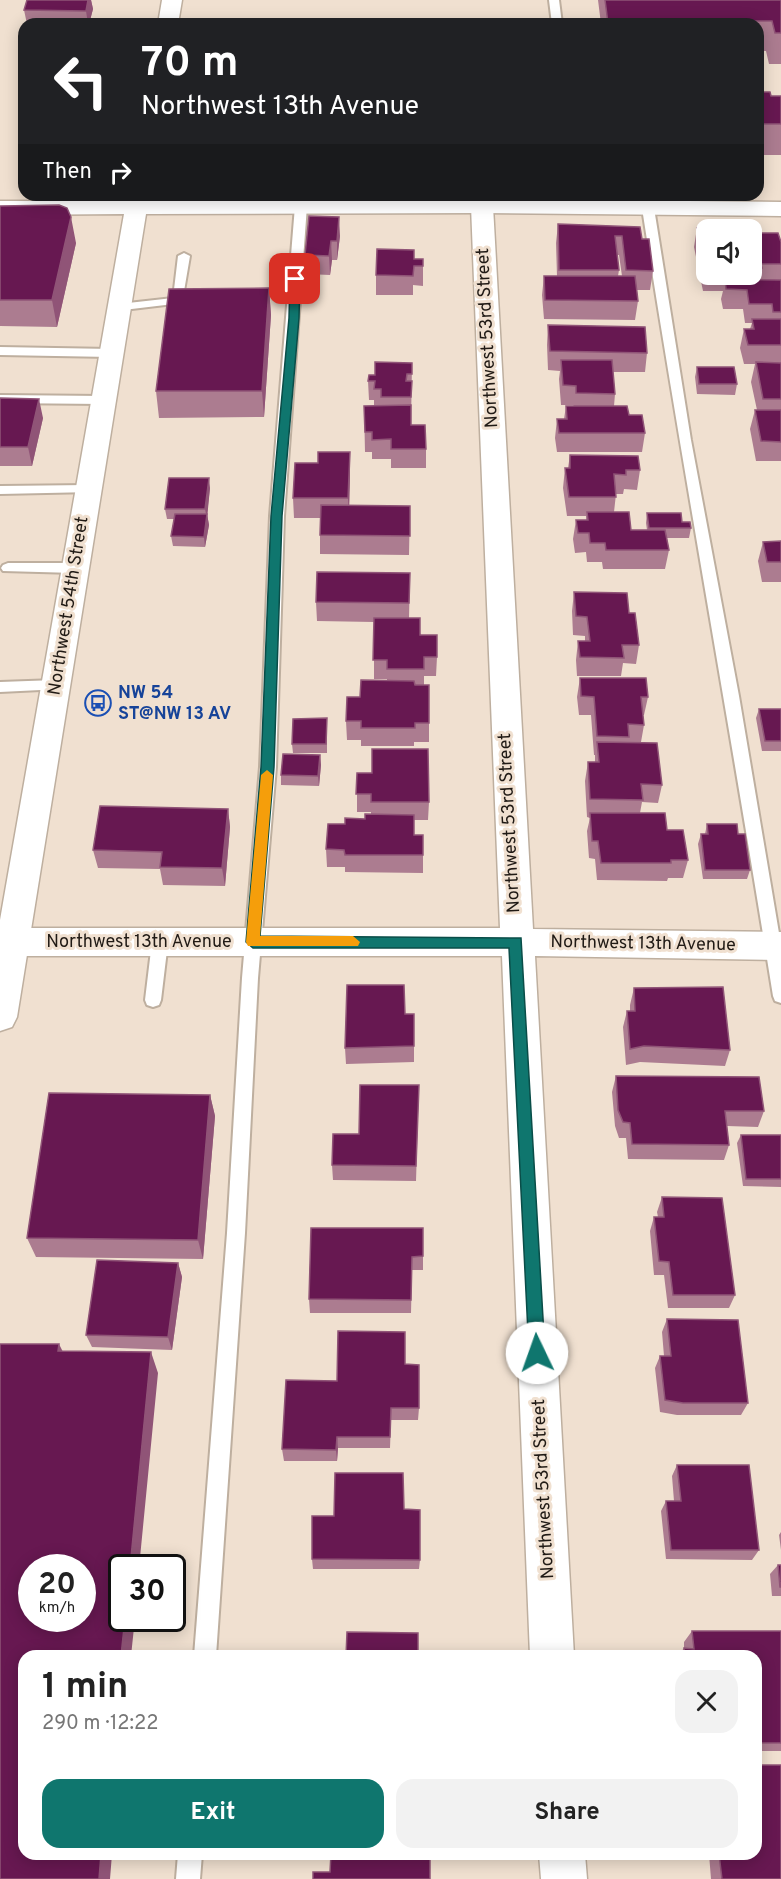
<!DOCTYPE html>
<meta charset="utf-8">
<style>
:root{--surface:#fff;--page:#f2f2f2;--text:#222;--muted:#767676;--accent:#0f766e}
body{margin:0;font-family:Overpass,sans-serif;background:var(--page);color:var(--text);height:100vh;display:flex;flex-direction:column;font-size:22px;white-space:nowrap}
*{box-sizing:border-box;margin:0}
p{font-size:20px;color:var(--muted)}
.icon{flex:none;width:33px;height:33px;fill:none;stroke:currentColor;stroke-width:2;stroke-linecap:round;stroke-linejoin:round}
.map{position:relative;flex:1;overflow:hidden}
.details{position:absolute;left:18px;top:1650px;width:744px;height:210px;display:flex;flex-direction:column;background:var(--surface);border-radius:18px;box-shadow:0 3px 15px #0003}
.details>*{flex:none}
.banner{position:absolute;left:18px;top:18px;width:746px;height:183px;border-radius:18px;box-shadow:0 3px 15px #0003;background:#202124;color:#fff;overflow:hidden}
.fabs{position:absolute;left:696px;top:219px;display:grid;gap:12px}
.fabs a{display:grid;place-items:center;width:66px;height:66px;border-radius:12px;background:var(--surface);box-shadow:0 3px 15px #0003;font-size:30px}
.speed{position:absolute;left:18px;top:1554px;display:flex;gap:12px;font-size:30px;font-weight:700;text-align:center}
.speed>*{display:grid;place-content:center;width:78px;height:78px;border-radius:50%;background:var(--surface);box-shadow:0 3px 15px #0003;line-height:1}
.speed small{font-size:15px;font-weight:400}
.speed .limit{border:3px solid #111;border-radius:9px;background:#fff;color:#111}
.pin{position:absolute;display:grid;place-items:center;width:51px;height:51px;color:#fff;margin:-26px;border-radius:12px;box-shadow:0 3px 9px #0006}
.me{position:absolute;width:66px;margin:-33px;rotate:357deg;stroke-linejoin:round;filter:drop-shadow(0 0 4px #0008)}
.turn{display:flex;align-items:center;gap:21px;height:126px;padding:0 24px;font-size:27px}
.turn .icon{width:78px;height:78px;stroke-width:2.5}
.turn b{display:block;font-size:42px;line-height:51px}
.then{display:flex;align-items:center;height:57px;padding:0 24px;background:#0003;gap:12px;font-size:22px}
.round{display:grid;place-items:center;flex:none;width:63px;height:63px;border-radius:18px;background:var(--page)}
.summary{display:flex;align-items:center;justify-content:space-between;height:102px;padding:0 24px}
h1{font-size:36px;font-weight:700;line-height:45px}
.button{display:flex;gap:12px;margin-top:auto;padding:12px 24px}
.button a{flex:1;height:69px;border-radius:18px;background:var(--accent);color:#fff;font-size:24px;font-weight:700;line-height:69px;text-align:center}
.button a+a{background:var(--page);color:var(--text)}
.map>svg:first-child{display:block}
.lines{fill:none;stroke-linecap:round;stroke-linejoin:round}
.service-casing{stroke:#beaf9f;stroke-width:4}
.minor-casing{stroke:#beaf9f;stroke-width:3}
.secondary-casing{stroke:#beaf9f;stroke-width:3}
.service{fill:#fff;fill-rule:evenodd}
.minor{fill:#fff;fill-rule:evenodd}
.secondary{fill:#fff;fill-rule:evenodd}
.wall{fill:#ac7c90;fill-rule:evenodd}
.shaded-wall{fill:#905477}
.building{fill:#671851;stroke:#905477;stroke-width:1.5;fill-rule:evenodd}
.route{fill:#0f766e;stroke:#0a4d48;stroke-width:1.5}
.slow{fill:#f59e0b}
.labels{text-anchor:middle;dominant-baseline:central;stroke-width:6;stroke-linejoin:round;paint-order:stroke}
.street-label{font-size:18px;fill:#201a15;stroke:#f0e0d0}
.transit-label{font-size:18px;font-weight:bold;fill:#164399;stroke:#f0e0d0;text-anchor:start}
</style>
<div class="map">
<svg width="781" height="1879" viewBox="0 0 781 1879">
<rect width="100%" height="100%" fill="#f0e0d0"/>
<g class="lines">
<g class="service-casing">
<path id="service" d="M549,0H559L562,24H552Z
M301,203L307,206L284,516L276,767L258,978L245,1233L216,1656H194L227,1233L242,978L260,767L270,516L295,206Z
M648,205L654,208L691,440L739,696L781,945V1003L775,1001L773,996C731,733 683,471 642,208Z
M184,253L190,256L182,303L115,311L113,308L119,304L173,298L178,256Z
M0,347L111,349L117,353L111,357L0,355Z
M0,395L103,396L109,400L103,404L0,403Z
M88,485L93,486L95,489L93,492L0,494V486Z
M8,563H75L82,568L75,573L3,571L1,568L3,565Z
M56,680L63,685L61,689L0,692V682Z
M160,935L166,937L168,942L161,1000L159,1005L153,1007L147,1005L145,1000L152,942L154,937Z
M178,1854H202L200,1879H176Z"/>
</g>
<g class="minor-casing">
<path id="minor" d="M482,199L490,201L493,206L533,929L781,932V960L535,956L574,1656H530L502,956H0V928H500L471,206L474,201Z
M539,1854H585L587,1879H541Z"/>
</g>
<g class="secondary-casing">
<path id="secondary" d="M162,0H182L178,24H158Z
M127,195H149L148,201L482,199L781,202V216L482,213L146,214L17,1017L12,1027L0,1031V920L124,214L0,215V201H126Z"/>
</g>
<use href="#service" class="service"/>
<use href="#minor" class="minor"/>
<use href="#secondary" class="secondary"/>
</g>
<path class="wall" d="M27,0H91L93,9L89,24H27L24,10Z
M598,0H781V64H769L766,51H758V24H601Z
M758,63L760,71L758,83Z
M758,92L771,96H781V155H758Z
M0,206L76,243L57,327L0,326Z
M558,224L642,239L653,271L650,290H637L638,301L635,320L544,319L542,295L544,276H557L556,243ZM617,255H619L622,276H618L619,270Z
M697,228L706,230V274H752V233L781,242V461H756L750,429L755,410H757L751,382L755,364H744L740,348L744,329H750L752,323H745L743,309H723L721,299L723,291H703L694,247Z
M340,236L337,260H332L330,275L306,274L305,255Z
M414,259H423V286L413,285V295H376V275Z
M269,288L271,315L264,417L159,418L156,391Z
M548,325L647,353L645,372H613L615,394L614,406L629,415L645,433L642,452H557L555,438L557,419H564L566,406H574L573,405H561L559,379L560,371L548,370L547,345Z
M412,363L411,425L426,449V468H391V459H372V452H365L364,406H374V400H369L368,381L375,375Z
M697,367L737,384L735,395L697,394L695,377Z
M0,398L43,418L32,466H0Z
M570,455L640,470L637,490L624,489L623,494H616L614,512L631,530H647L646,523L647,513L682,522L691,528L689,538H667L669,550L665,569H603L602,562H587L586,552L575,553L573,539L576,520H586V516H567L563,488L565,468H568Z
M350,471L349,506H410L409,555L320,554V518H294L293,498Z
M210,488L207,514L209,525L205,547L173,546L171,536L174,519H167L165,509Z
M781,541V582H762L758,561L763,542Z
M410,573L409,618L437,657L436,676H424V685L429,723V742H414V746H361V740H347L346,721L360,697L387,681V679H374V622L317,621L316,602Z
M574,592L629,613L639,645L636,664L623,663L621,676H577L576,660L578,641H585V636L573,635L572,611Z
M580,678L648,697L644,715H643L644,725L641,742L662,785L658,803L642,802L640,813L667,830L688,860L683,878H668L667,881L597,880L595,859L589,858L587,831L590,818L587,817L585,781L588,762H595V755H594L591,715H579L577,697Z
M759,709H781V751H762L756,718Z
M327,728V753H293L292,744Z
M320,755L321,765L319,786L281,785V775Z
M357,773L429,802L428,820H414V835L423,855V873L345,872V867H327L326,849L345,824L365,819L371,814V812H357Z
M228,809L230,827L225,886L163,885L160,869L98,868L93,850Z
M707,824L738,834L750,870L747,879H703L698,844L701,834H705Z
M634,988L730,1050L725,1066L640,1062L626,1065L623,1027L627,1011H630V1005Z
M414,1046V1062L346,1064L345,1048Z
M616,1076L764,1111L758,1127L727,1126L729,1145L724,1160L628,1159L626,1138H619L615,1126L612,1092Z
M419,1085L416,1181L333,1180L332,1165L359,1134Z
M210,1095L215,1116L203,1259L36,1257L27,1238Z
M741,1135H781V1187L743,1186L737,1143Z
M662,1197L735,1295L729,1308H668L664,1275H654L650,1231L654,1217H658L657,1212Z
M311,1228L423,1256V1270H412L411,1313H310L309,1299Z
M178,1263L182,1277L172,1350L92,1347L86,1335Z
M667,1319L748,1403L741,1415H677L660,1412L655,1368L660,1356H664L662,1332Z
M405,1364L419,1408L418,1420H391L390,1448H338L337,1461H284L282,1449L337,1381Z
M677,1465L759,1550L752,1560L666,1559L661,1511L666,1501H674L672,1476Z
M404,1509L420,1560L419,1569H313L312,1559L334,1516Z
M781,1532V1550L779,1535Z
M778,1565H781V1596H772L770,1574Z
M692,1631H781V1751H756V1656H678L684,1648V1642Z
M709,1854H756L781,1879H711Z"/>
<path class="shaded-wall" d="M88,0H91L93,9L89,24H88L86,11Z
M71,217L76,243L57,327L52,300Z
M339,217L340,236L337,260V241Z
M331,241L332,260L330,275L329,256Z
M269,288L271,315L264,417L262,391Z
M39,399L43,418L32,466L28,447Z
M350,452V471L349,518L348,498Z
M209,478L210,488L207,519L205,509Z
M207,514L209,525L205,547L204,537Z
M320,755L321,765L319,786L318,776Z
M228,809L230,827L225,886L222,868Z
M210,1095L215,1116L203,1259L198,1240Z
M178,1263L182,1277L172,1350L168,1337Z
M59,1344L69,1364L58,1351Z
M151,1352L158,1373L139,1568H130Z
M337,1437L338,1448L337,1461L336,1450Z
M125,1618H135L131,1656H121Z
M101,1854H112L110,1879H99Z"/>
<path class="building" d="M27,0H88L86,11L24,10Z
M605,0H781V33H775L772,21H747V24H625V23H608Z
M758,92H770L771,96H781V124H758Z
M59,205L67,208L71,217L52,300H0V206Z
M309,216L339,217L337,241H331L329,256L305,255Z
M558,224L640,227L642,239H649L653,271L626,270L622,236H615L619,270H559Z
M697,228H718L719,230H706V272Z
M752,233H778L781,242V264H761L762,268H752Z
M377,249L414,250V259H423V266H414L413,276L376,275Z
M544,276H635L638,301L545,300Z
M725,279L781,280V312H773L772,304H749L747,290L726,289Z
M269,288L262,391H156L169,289Z
M752,319H781V345H748L744,329H754Z
M548,325L645,327L647,353L550,351Z
M561,360H612L615,394L576,393V386L563,385Z
M375,362L412,363V374H407L406,381H412L411,397H381V389H374L375,381H368L369,375H375Z
M756,362L781,363V399H763Z
M697,367H734L737,384H699Z
M0,398L39,399L28,447H0Z
M411,405V425H425L426,449H391V439L372,440V432H365L364,406Z
M566,406H627L629,415H642L645,433H559L557,419H567Z
M755,410H781V442L761,441Z
M318,452H350L348,498H293L295,463H318Z
M570,455L638,456L640,470H626V475L614,474L616,497H569L565,468H570Z
M169,478H209L205,509H165Z
M321,505L410,506V536L320,535Z
M587,512H629L631,530H665L669,550H606L605,543H590L589,533H578L576,520H588Z
M647,513H681L682,522H690L691,528H649Z
M175,514H207L204,537L171,536Z
M781,541V562H767L763,542Z
M317,572L410,573L409,603L316,602Z
M574,592L627,593L629,613H635L639,645H622L624,658L580,657L578,641H590L587,617L576,616Z
M374,618H420V635H437V657H424V669H387V660H373Z
M580,678H646L648,697H641L644,725L628,724L629,737L597,736L594,697L581,696Z
M361,680L414,681L415,685H429V723H415V728H361V721H346L347,697H360Z
M759,709H781V741H765Z
M327,718L326,744H292L293,719Z
M597,742L657,743L662,785L641,784L643,800L590,799L588,762H599Z
M372,749H428L429,802H371V794H356L357,773H372Z
M283,754L320,755L318,776L281,775Z
M100,806L228,809L222,868L160,867L162,852L93,850Z
M590,813H665L667,830H683L688,860H671V863H601L598,841H592Z
M365,814L414,815V835H423V855H345L344,850L326,849L328,824H345V818L365,819Z
M707,824H737L738,834H745L750,870H705L701,834H708Z
M347,985H404L405,1014H414V1046L345,1048Z
M723,987L730,1050L644,1046L630,1049L627,1011H635L634,988Z
M616,1076L759,1077L764,1111H725L729,1145L632,1144L630,1123L623,1122L618,1110Z
M360,1085H419L416,1166L332,1165L333,1134H359Z
M49,1093L210,1095L198,1240L27,1238Z
M741,1135H781V1179H746Z
M662,1197L722,1198L735,1295H673L669,1262L659,1261L654,1217H664Z
M311,1228H423V1256L412,1257L411,1300L309,1299Z
M97,1260L178,1263L168,1337L86,1335Z
M667,1319L738,1320L748,1403H683L665,1400L660,1356H671Z
M338,1331L405,1332V1364L419,1365V1408H391L390,1437H337L336,1450L282,1449L286,1380L337,1381Z
M0,1344H59L58,1351L151,1352L130,1568H122V1618H125L121,1656H24V1854H101L99,1879H0ZM32,1568H82V1618H32Z
M677,1465H749L759,1550H671L666,1501H681Z
M335,1473H403L404,1509L420,1510V1560L312,1559V1516H334Z
M778,1565H781V1587H780Z
M692,1631H781V1743H756V1656H685L684,1648L694,1649Z
M347,1632L418,1633V1656H346Z
M756,1765H781V1879H722L719,1854H756Z
M331,1854H414V1858L430,1859V1879H313V1872H330Z"/>
<path class="route" d="M295,276L300,279L299,318L282,516L274,767L260,936L521,938L545,1353L542,1358L537,1360L531,1358L529,1353L509,948H253L246,942L261,767L271,516L289,318L290,279Z"/>
<path class="slow" d="M267,770L273,775L260,936H353L360,942L358,946H248L246,942L261,775Z"/>
<defs>
<g id="bus-ring" transform="scale(1.35)"><circle r="9.5" fill="#f0e0d0" stroke="#1a4fb4" stroke-width="1.5"/><path d="M-5-6H5V4H4V6H2V4H-2V6H-4V4H-5ZM-3.5-4V0h7V-4ZM-3.5 1.2v1.5H-2V1.2ZM2 1.2v1.5H3.5V1.2Z" fill="#1a4fb4"/></g>
</defs>
<g fill-rule="evenodd">
<use href="#bus-ring" x="98" y="703"/>
</g>
<g class="labels">
<g class="street-label">
<text transform="translate(488 338) rotate(-93)">Northwest 53rd Street</text>
<text transform="translate(69 606) rotate(-81)">Northwest 54th Street</text>
<text transform="translate(510 823) rotate(-93)">Northwest 53rd Street</text>
<text x="139" y="942">Northwest 13th Avenue</text>
<text transform="translate(643 944) rotate(1)">Northwest 13th Avenue</text>
<text transform="translate(544 1489) rotate(-93)">Northwest 53rd Street</text>
</g>
<g class="transit-label">
<text x="118" y="693">NW 54<tspan x="118" dy="21">ST@NW 13 AV</tspan></text>
</g>
</g>
</svg>
<div class="fabs">
<a><svg class="icon" aria-label="sound" viewBox="0 0 24 24"><path d="M4 9h4l5-4v14l-5-4H4zM17 9q2 3 0 6"/></svg></a>
</div>
<div class="speed"><div>20<small>km/h</small></div><div class="limit">30</div></div>
<div class="pin" style="left:295px;top:279px;background:#d93025"><svg class="icon" aria-label="arrive" viewBox="0 0 24 24"><path d="M6 21V4h12l-3 4 3 4H6"/></svg></div>
<svg class="me" style="left:537px;top:1353px" viewBox="-20 -20 40 40"><circle r="19" fill="#fff"/><path d="M0-13L10 11 0 6-10 11z" fill="#0f766e"/></svg>
<div class="banner">
<div class="turn"><svg class="icon" aria-label="left" viewBox="0 0 24 24"><path d="M17 20v-9H6M10 6l-5 5 5 5"/></svg><div><b>70 m</b>Northwest 13th Avenue</div></div>
<div class="then">Then<svg class="icon" aria-label="right" viewBox="0 0 24 24"><path d="M7 20v-9h11M14 6l5 5-5 5"/></svg></div>
</div>
<section class="details">
<div class="summary"><div><h1>1 min</h1><p>290 m · 12:22</p></div><a class="round"><svg class="icon" aria-label="close" viewBox="0 0 24 24"><path d="M6 6l12 12M18 6L6 18"/></svg></a></div>
<div class="button"><a>Exit</a><a>Share</a></div>
</section>
</div>
